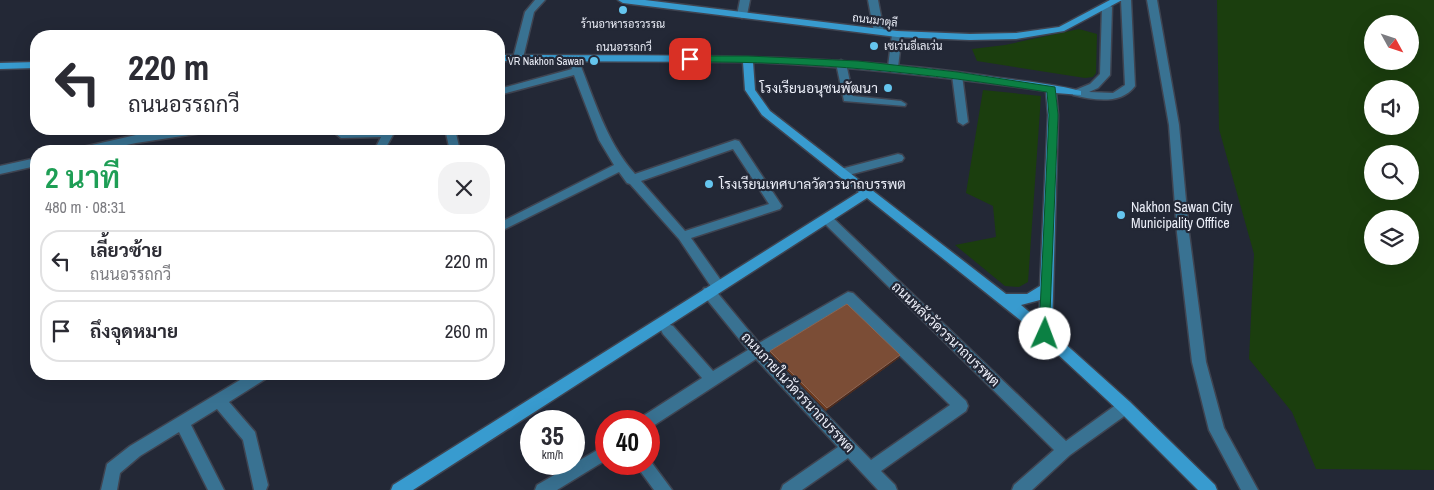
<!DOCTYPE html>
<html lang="th">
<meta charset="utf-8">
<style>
:root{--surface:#fff;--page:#f2f2f3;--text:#2b2b33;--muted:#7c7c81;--line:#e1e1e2}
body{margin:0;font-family:"Archivo Narrow",Sarabun,sans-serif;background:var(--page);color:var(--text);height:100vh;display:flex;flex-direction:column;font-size:19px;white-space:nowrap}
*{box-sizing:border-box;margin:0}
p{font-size:16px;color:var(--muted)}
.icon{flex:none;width:28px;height:28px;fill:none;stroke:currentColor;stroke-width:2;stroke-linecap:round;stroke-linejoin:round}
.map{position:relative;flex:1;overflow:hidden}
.side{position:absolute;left:30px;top:145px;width:475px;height:235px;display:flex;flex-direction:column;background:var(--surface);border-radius:20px;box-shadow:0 5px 20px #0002}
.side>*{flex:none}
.guide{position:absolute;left:30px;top:30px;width:475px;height:105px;border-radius:20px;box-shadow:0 5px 20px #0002;background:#fff;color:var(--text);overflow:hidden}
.needle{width:32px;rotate:130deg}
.tools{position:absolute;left:1364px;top:15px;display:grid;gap:10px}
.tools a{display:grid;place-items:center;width:55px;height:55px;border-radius:50%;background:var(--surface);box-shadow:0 5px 20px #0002;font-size:25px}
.speed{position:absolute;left:520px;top:410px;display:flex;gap:10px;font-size:25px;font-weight:700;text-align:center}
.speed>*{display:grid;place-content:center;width:65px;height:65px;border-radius:50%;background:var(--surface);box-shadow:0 5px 20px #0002;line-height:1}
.speed small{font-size:12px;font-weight:400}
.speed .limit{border:8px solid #d22;background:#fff;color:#111}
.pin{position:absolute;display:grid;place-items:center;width:42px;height:42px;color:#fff;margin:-21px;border-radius:10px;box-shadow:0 2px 8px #0006}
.me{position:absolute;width:55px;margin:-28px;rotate:2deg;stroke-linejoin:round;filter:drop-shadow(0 0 4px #0008)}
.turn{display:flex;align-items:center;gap:18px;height:105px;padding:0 15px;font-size:22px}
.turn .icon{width:65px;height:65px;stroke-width:2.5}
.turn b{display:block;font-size:35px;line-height:42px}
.round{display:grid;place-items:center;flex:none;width:52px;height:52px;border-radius:20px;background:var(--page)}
.summary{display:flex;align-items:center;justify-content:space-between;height:85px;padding:0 15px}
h1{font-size:30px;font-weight:600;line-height:38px;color:#1e9e55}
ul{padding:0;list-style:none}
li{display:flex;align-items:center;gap:15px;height:62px;margin:0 10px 8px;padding:0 5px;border:2px solid var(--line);border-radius:20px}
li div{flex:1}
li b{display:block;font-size:19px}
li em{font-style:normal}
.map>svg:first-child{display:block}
.green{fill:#1b3e0e;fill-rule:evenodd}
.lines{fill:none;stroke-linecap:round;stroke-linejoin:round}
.street-casing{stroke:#3f4451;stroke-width:3}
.secondary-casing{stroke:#3f4451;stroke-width:3}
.street{fill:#397292;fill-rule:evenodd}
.secondary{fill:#389bcf;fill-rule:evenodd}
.wall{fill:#6d3a1e}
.shaded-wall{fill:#4a2a1e}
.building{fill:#7b4d36;stroke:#8c6654}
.route{fill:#0b8043;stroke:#07532c}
.poi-dot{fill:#65c5ee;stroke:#232836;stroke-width:2}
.labels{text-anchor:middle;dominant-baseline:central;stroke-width:4.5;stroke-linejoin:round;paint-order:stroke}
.far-street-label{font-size:11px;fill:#ebeef8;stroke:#232836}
.far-poi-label{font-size:11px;fill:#ebeef8;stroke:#232836}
.poi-label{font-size:14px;fill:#ebeef8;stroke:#232836;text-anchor:start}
.street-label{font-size:14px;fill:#ebeef8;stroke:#232836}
</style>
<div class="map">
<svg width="1434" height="490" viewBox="0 0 1434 490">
<rect width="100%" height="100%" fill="#232836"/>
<path class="green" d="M1217,0H1434V470L1316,469L1292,412L1249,359L1254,254L1219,129ZM1372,24H1410V61H1372ZM1372,89H1410V126H1372ZM1372,154H1410V191H1372ZM1372,219H1410V256H1372Z
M1079,29L1097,34L1096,73L1093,77L1085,78L977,61L972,49L1005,45Z
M983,90L1041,96L1028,282L1019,287L1005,286L955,245L996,237L993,206L966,193Z"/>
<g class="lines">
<g class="street-casing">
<path id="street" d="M535,0H545L534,12L523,58L518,61L515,60L513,58L525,12Z
M740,0H750L747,15L742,18L737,15Z
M868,0H878L884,32L882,34H876L874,32Z
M1121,0H1131L1135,86C1121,105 1094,100 1073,95V91L1090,84L1100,74L1102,7L1107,4L1112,7L1110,75L1098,88L1089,92L1113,93L1125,85Z
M1147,0H1157L1179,125L1189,233L1206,362L1224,428L1258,490H1241L1209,430L1192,362L1177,233L1169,125Z
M897,31L902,34L898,67L893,70L888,67L892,34Z
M573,56L578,59C594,98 606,142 635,174L735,140L739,141L780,203L782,206L780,209L691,238L725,286L723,290H715L759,343L848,292L853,293L966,401L968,406L966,411L881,471L895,485L897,490H878L848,458L802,490H781L783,485L838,447L756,359L653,426L649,427V421H641L643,416L702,378L663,334L661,330L663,326L668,324L673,326L713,371L748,350L704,296L702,292L704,288H712L679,239L630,184L627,183L619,172L499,232V223L614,165L599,140L574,75L499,95V89L572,69L568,59ZM733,149L769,204L685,231L641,181ZM847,304L950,405L871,460L767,353Z
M841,60L846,63L853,96L901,101L906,104L905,106L844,101L836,63Z
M957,72L962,75L968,122L963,125L958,122L952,75Z
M180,129H207L202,133L136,143L98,151H77L83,147L136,135Z
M337,129H389L394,133L384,151H374L381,137L341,138L336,134Z
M445,129H455L460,151H450Z
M898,154L902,155L904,158L902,161L841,177L835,173L837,170Z
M36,158V166L0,174V166Z
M826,214L830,215L1066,441L1120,402L1125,400L1130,402L1132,407L1130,412L1070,455L1032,490H1012L1014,485L1054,450L822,221L820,218Z
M250,374H269L267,378L229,402L255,432L268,485L266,490H254L243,440L217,409L191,425L224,490H208L179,432L140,456L120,473L117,490H101L107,464L130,446Z
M606,445V460L557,490H535L537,485Z
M649,459L672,490H654L635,464H649Z"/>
</g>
<g class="secondary-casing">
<path id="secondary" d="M618,0H645L897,31L970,34L1016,33L1059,27L1110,0H1122L1064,31L1016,39L970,40L897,37L623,3Z
M499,55C662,56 825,52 987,76C1018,81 1050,83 1081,91V95L1056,93L1058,115L1052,332L1130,402L1215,485L1217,490H1198L1120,412L1024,323L867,198L413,490H391L393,485L859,192L762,115L745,90L743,62L499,61ZM753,62C853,66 948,77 1046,91L1048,115L1040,286L1027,294H1006L770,111L755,90ZM1040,300L1039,320L1021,305Z
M36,62V68L0,69V63Z"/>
</g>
<use href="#street" class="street"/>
<use href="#secondary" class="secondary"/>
</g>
<path class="wall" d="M770,351L899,358L826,411L770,353Z"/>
<path class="shaded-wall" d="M900,355L899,358L826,411L827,408Z"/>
<path class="building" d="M847,304L900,355L827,408L770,351Z"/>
<path class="route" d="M748,56L858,61L957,72L1055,87L1058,115L1049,337L1045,339L1039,334L1049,115L1047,92C928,73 810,61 690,62L685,59L690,56Z"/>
<g class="poi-dot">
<circle cx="623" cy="10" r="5"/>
<circle cx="874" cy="46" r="5"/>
<circle cx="594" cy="61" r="5"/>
<circle cx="888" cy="88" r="5"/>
<circle cx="709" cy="184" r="5"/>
<circle cx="1121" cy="215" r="5"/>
</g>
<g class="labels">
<g class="far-street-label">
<text transform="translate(875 20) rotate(7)">ถนนมาตุลี</text>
<text x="624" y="47">ถนนอรรถกวี</text>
</g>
<g class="far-poi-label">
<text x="623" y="24">ร้านอาหารอรวรรณ</text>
<text x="884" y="46" text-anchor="start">เซเว่นอีเลเว่น</text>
<text x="584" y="61" text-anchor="end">VR Nakhon Sawan</text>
</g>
<g class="poi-label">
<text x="878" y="88" text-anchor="end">โรงเรียนอนุชนพัฒนา</text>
<text x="719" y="184">โรงเรียนเทศบาลวัดวรนาถบรรพต</text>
<text x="1131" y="207">Nakhon Sawan City<tspan x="1131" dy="16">Municipality Offfice</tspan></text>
</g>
<g class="street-label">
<text transform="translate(946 334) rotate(44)">ถนนหลังวัดวรนาถบรรพต</text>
<text transform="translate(798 392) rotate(47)">ถนนภายในวัดวรนาถบรรพต</text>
</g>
</g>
</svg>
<div class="tools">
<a><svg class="needle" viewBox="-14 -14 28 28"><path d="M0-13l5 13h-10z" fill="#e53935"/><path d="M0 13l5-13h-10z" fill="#7c7c81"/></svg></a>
<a><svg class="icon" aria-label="sound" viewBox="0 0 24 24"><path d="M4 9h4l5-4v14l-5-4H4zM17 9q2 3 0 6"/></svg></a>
<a><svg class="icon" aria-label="search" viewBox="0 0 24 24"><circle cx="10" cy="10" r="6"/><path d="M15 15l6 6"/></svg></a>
<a><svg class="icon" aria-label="layers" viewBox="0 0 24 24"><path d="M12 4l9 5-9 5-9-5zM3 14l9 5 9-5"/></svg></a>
</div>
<div class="speed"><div>35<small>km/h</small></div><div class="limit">40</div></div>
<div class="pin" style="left:690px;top:59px;background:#d93025"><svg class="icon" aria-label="arrive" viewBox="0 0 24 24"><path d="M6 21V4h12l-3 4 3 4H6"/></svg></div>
<svg class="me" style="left:1045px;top:334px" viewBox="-20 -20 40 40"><circle r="19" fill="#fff"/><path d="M0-13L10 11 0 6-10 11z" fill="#0b8043"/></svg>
<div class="guide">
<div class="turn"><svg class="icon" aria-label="left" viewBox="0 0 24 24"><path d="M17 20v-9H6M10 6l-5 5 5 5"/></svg><div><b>220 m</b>ถนนอรรถกวี</div></div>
</div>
<section class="side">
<div class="summary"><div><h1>2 นาที</h1><p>480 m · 08:31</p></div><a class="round"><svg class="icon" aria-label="close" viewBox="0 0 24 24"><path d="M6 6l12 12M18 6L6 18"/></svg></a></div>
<ul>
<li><svg class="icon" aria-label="left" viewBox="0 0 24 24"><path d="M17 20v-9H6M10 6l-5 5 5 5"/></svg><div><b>เลี้ยวซ้าย</b><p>ถนนอรรถกวี</p></div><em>220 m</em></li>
<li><svg class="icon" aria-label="arrive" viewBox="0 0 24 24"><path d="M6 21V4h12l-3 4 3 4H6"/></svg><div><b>ถึงจุดหมาย</b></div><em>260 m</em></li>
</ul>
</section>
</div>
